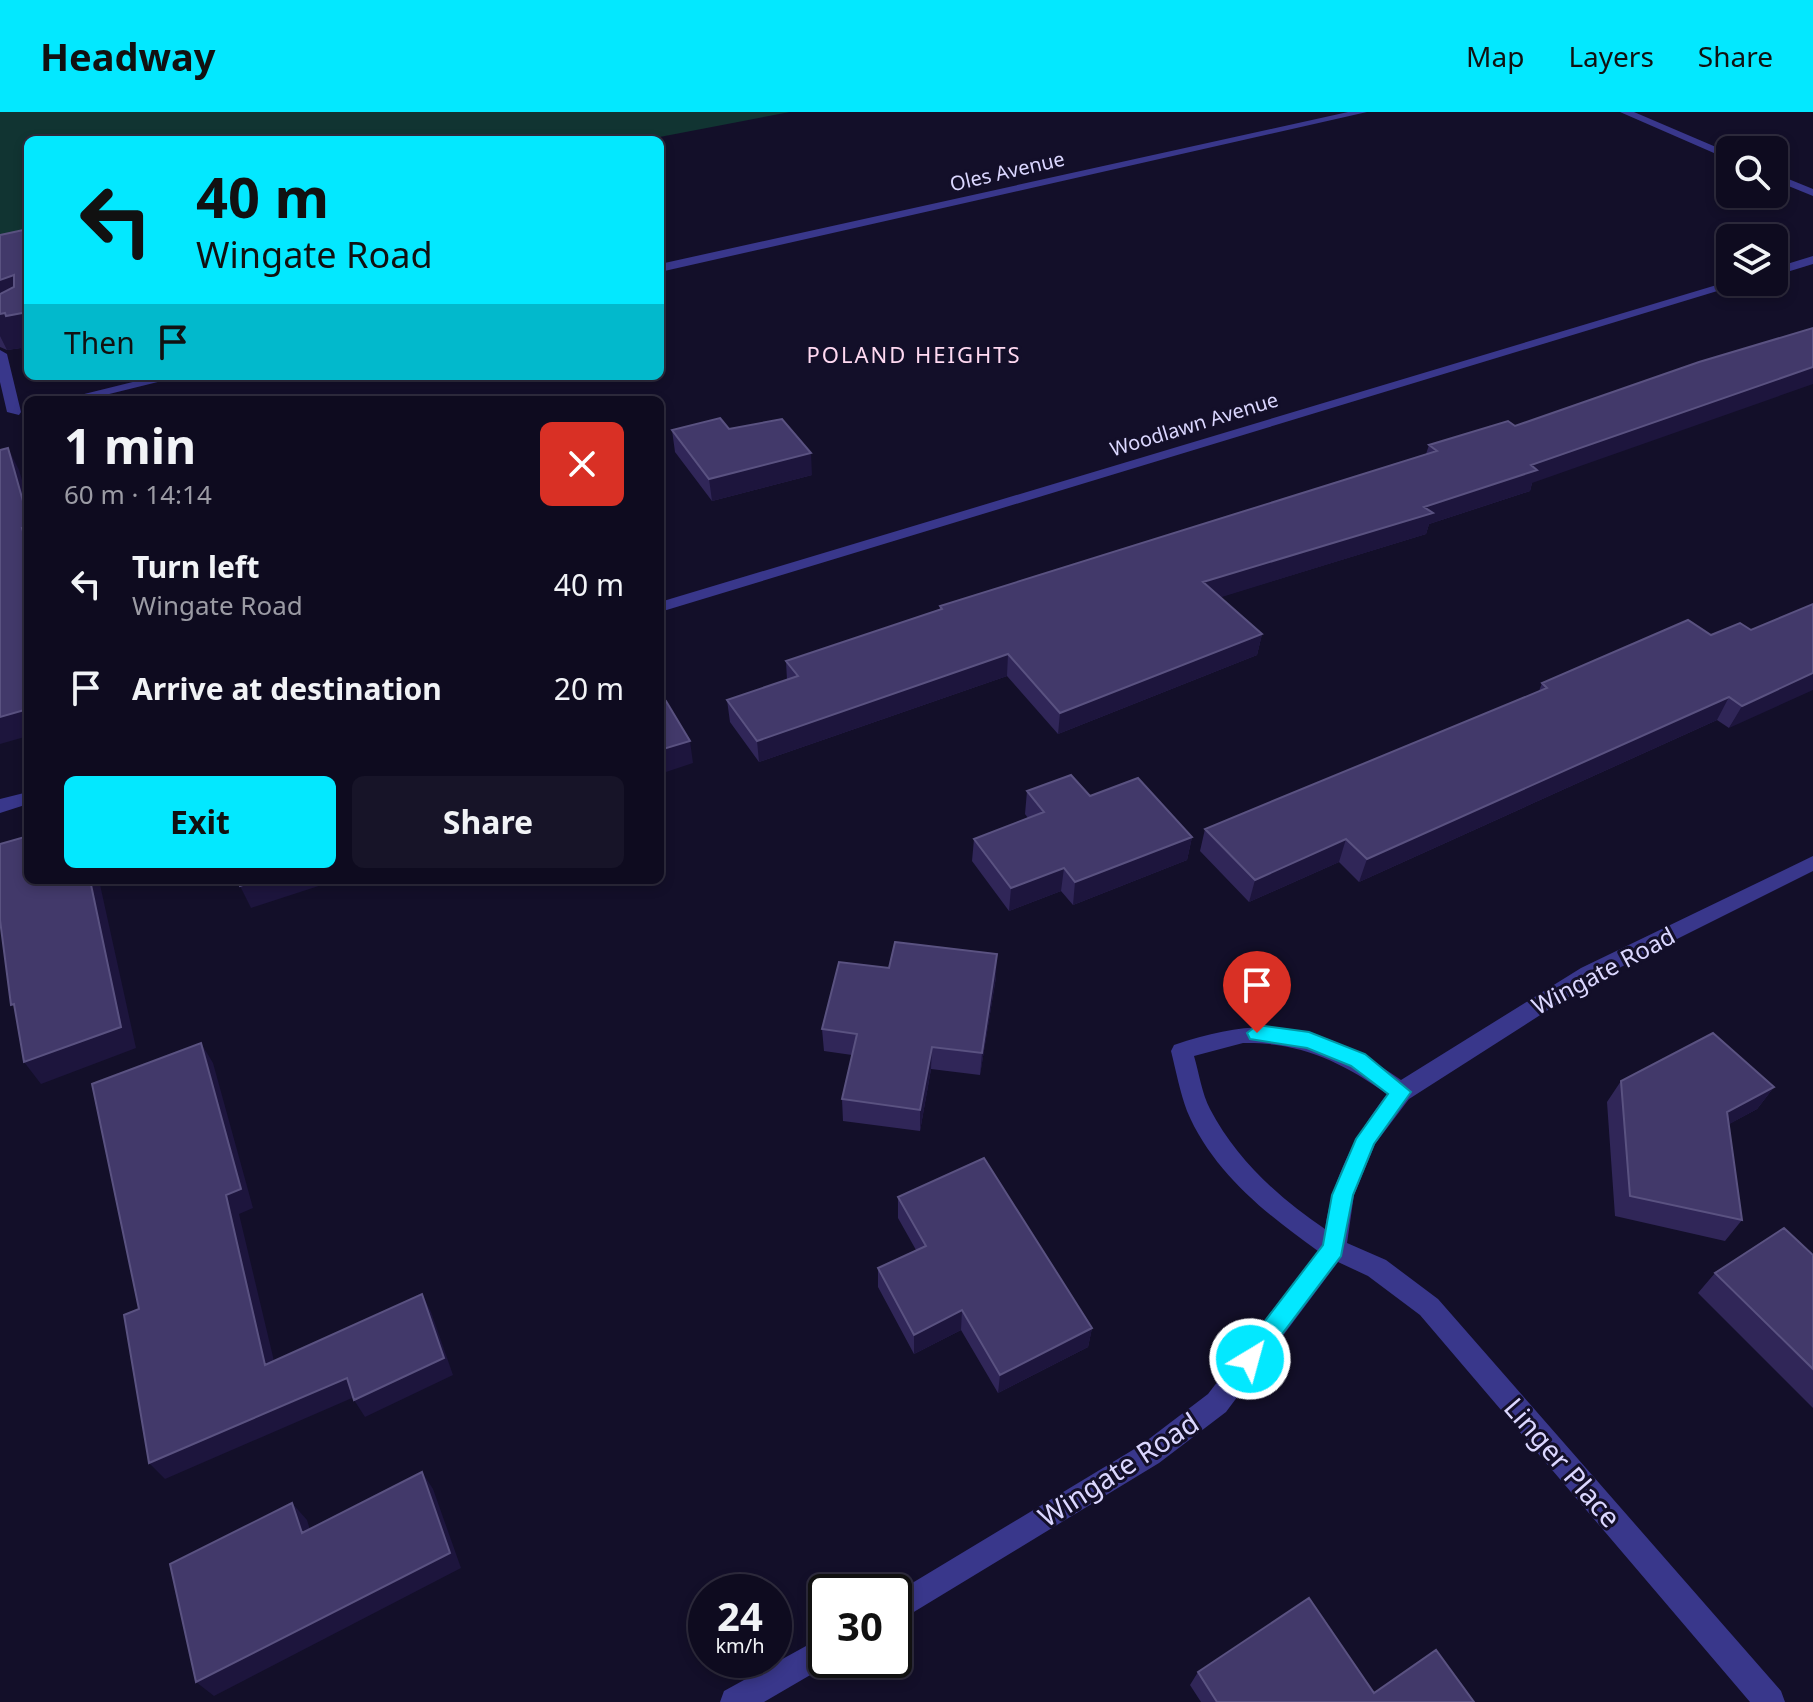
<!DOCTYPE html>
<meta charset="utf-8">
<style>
:root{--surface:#0e0b1f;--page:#171428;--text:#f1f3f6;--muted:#9b9ba4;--line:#2e2b3d;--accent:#03e8ff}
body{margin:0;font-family:"Noto Sans",sans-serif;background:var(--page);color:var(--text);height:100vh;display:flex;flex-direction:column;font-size:30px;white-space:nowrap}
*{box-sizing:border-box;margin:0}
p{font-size:26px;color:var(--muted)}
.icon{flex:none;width:44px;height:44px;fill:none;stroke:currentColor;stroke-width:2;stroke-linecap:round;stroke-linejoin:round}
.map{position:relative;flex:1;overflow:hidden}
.sheet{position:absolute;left:24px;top:284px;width:640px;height:488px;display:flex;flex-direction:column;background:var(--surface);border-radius:12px;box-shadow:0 4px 12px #0003,0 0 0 2px var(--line)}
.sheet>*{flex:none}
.hud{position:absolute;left:24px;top:24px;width:640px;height:244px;border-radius:12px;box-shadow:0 4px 12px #0003,0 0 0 2px var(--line);background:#03e8ff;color:#111;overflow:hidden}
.controls{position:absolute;left:1716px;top:24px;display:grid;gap:16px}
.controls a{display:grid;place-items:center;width:72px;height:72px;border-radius:12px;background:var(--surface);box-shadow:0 4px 12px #0003,0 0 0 2px var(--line);font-size:40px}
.speed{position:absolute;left:688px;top:1462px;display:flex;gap:16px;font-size:40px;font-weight:700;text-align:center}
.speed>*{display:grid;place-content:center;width:104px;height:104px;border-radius:50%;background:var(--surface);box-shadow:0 4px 12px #0003,0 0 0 2px var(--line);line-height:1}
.speed small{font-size:20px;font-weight:400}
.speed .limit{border:4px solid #111;border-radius:12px;background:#fff;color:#111}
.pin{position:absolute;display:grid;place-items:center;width:68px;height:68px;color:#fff;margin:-82px -34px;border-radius:50% 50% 50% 0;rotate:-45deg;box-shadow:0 0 8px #0007}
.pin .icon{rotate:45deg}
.me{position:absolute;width:88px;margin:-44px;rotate:37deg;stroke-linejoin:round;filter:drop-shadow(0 0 6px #0008)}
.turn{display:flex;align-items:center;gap:28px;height:168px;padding:0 40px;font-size:36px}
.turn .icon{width:104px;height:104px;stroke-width:2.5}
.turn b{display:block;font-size:56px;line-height:68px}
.then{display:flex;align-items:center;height:76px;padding:0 40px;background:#0003;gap:16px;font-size:30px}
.round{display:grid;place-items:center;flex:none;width:84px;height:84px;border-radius:12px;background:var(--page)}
.overview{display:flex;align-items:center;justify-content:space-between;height:136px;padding:0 40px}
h1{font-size:48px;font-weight:700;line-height:60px}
.action{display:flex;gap:16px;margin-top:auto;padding:16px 40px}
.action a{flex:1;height:92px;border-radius:12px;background:var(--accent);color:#111;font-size:32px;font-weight:700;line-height:92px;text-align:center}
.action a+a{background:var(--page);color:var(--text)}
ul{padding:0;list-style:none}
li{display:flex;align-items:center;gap:24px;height:104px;padding:0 40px}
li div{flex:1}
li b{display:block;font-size:30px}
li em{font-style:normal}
header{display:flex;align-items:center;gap:48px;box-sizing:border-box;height:112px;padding:0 40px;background:var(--accent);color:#111}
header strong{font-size:38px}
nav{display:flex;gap:44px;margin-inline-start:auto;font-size:28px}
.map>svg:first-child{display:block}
.green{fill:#113432}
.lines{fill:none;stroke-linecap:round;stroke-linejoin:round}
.minor{fill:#39378b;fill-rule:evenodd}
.wall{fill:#302658}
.shaded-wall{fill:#1d153d}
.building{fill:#42396a;stroke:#5a5281;stroke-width:2}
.route{fill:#03e8ff;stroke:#0297a6;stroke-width:2}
.labels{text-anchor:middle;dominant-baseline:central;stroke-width:6;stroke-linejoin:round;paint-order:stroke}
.far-street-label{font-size:20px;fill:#dbd7ff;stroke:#130f29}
.far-neighbourhood-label{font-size:22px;letter-spacing:2px;fill:#ffd9f1;stroke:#130f29}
.street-label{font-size:24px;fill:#dbd7ff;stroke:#130f29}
.near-street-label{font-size:28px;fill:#dbd7ff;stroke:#130f29}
</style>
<header>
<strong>Headway</strong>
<nav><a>Map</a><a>Layers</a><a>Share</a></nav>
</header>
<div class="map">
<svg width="1813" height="1590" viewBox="0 0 1813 1590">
<rect width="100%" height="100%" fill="#130f29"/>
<path class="green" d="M0,0H790L644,28H28V146L0,152Z"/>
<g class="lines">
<path class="minor" d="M1348,0H1367L660,160V152Z
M1620,0H1634L1730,41V48Z
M1774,61L1813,77V84L1774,68Z
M1813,144V152L1774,164V156Z
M1730,169L1747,170L660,500V490Z
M0,238L7,242L21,300L19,303L7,300L0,270Z
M157,264H182L85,288H60Z
M28,680V692L0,701V687Z
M1813,744V759L1595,868L1409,987L1375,1032L1354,1083L1347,1131L1386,1148L1438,1187L1781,1579L1785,1590H1750L1420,1203L1368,1164L1338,1150L1226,1300L1159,1351L894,1512V1482L1141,1333L1208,1282L1318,1139C1267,1103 1212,1059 1187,999C1180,980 1176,959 1171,939L1174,933C1268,901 1321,912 1401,968L1581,856ZM1243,931C1299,930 1341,949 1387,982C1355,1024 1333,1065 1325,1117C1279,1086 1236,1047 1210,997C1202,982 1199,961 1194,944Z
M826,1523V1548H836L764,1590H720L724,1579Z"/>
</g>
<path class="wall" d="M0,123L22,239L21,236L7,238L0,235Z
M729,317L812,363L712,389L675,340L672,318Z
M1429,333L1532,371L1530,379L1429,412L1426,422L1220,485L1262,522L1257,543L1058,622L1007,564L759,650L730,610L727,588L787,568L786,549L940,497V494L1426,342Z
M1813,492L1729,616L1717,608L1359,770L1339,750L1249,790L1200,739L1205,717L1539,579L1542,571L1711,523L1751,518Z
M1027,679L1090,684L1192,725L1187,748L1073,793L1061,779L1009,799L972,749L974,727L1028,706L1025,702Z
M889,856L996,865L980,963L931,957L920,1019L843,1009L842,987L852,943L824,939L822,917Z
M1621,969L1774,975L1757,997L1729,1012L1742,1108L1725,1129L1615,1104L1607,990Z
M898,1085L1092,1216L1088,1235L998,1281L961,1218L914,1242L878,1175V1156L916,1138L898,1106Z
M1813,1143V1296L1698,1181L1715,1161Z
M1198,1560L1374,1581L1474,1590H1201L1190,1573Z"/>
<path class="shaded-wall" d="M14,163L28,200V238L22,239L21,236L7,238L0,224V168Z
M1813,255V272L1532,371L1530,379L1429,412L1426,422L1199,492L1203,470L1424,395L1531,353Z
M8,336L19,358L28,388V407Z
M811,341L812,363L712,389L709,367Z
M28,415V437L22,416Z
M1262,522L1257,543L1058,622L1060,601Z
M1008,542L1007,564L759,650L757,629Z
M1813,561V578L1729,616L1742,594Z
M1729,585L1717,608L1359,770L1367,747Z
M28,597V624L0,632V605Z
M690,629L693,651L660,662V638Z
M1192,725L1187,748L1073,793L1075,770Z
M1346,727L1339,750L1249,790L1255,768Z
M1064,756L1061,779L1009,799L1011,776Z
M90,768H99L136,936L41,972L24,950Z
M257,768H337L251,796L240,774Z
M997,842L996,865L980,963L982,941Z
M201,931L213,951L253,1096L239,1102L279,1270L265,1253L226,1083Z
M932,935L931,957L920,1019V998Z
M1774,975L1757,997L1711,1022L1727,1000Z
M422,1182L431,1200L453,1263L365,1305L354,1288Z
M962,1198L961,1218L914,1242V1223Z
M1092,1216L1088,1235L998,1281L1000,1263Z
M347,1266L359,1283L165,1367L149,1351Z
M422,1360L433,1377L461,1456L214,1584L196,1570Z
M292,1391L307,1408L316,1437L302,1421Z"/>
<path class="building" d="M28,117V200L6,204L5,201L0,202V182L14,175V163L0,168V123Z
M1813,216V255L1531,353L1537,358L1424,395L1433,401L1203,470L1262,522L1060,601L1008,542L757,629L727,588L798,564L786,549L942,497L940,494L1437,339L1429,333L1508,309L1515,314L1699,250Z
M720,306L729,317L782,307L811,341L709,367L672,318Z
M8,336L28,407V415L22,416L28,437V597L0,605V338Z
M1813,492V561L1742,594L1729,585L1367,747L1346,727L1255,768L1205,717L1547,576L1542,571L1688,508L1711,523L1740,511L1751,518Z
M666,589L690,629L660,638V591Z
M1071,663L1090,684L1138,666L1192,725L1075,770L1064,756L1011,776L974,727L1044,700L1027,679Z
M28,724V768H90L121,915L24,950L14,892L11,893L0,808V732Z
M238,768H257L240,774Z
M895,830L997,842L982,941L932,935L920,998L842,987L857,922L822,917L839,850L889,856Z
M1713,921L1774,975L1727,1000L1742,1108L1630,1084L1621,969Z
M201,931L241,1077L226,1083L265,1253L422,1182L444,1246L354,1288L347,1266L149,1351L124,1203L139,1197L92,972Z
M984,1046L1092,1216L1000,1263L962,1198L914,1223L878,1156L926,1134L898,1085Z
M1784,1116L1813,1143V1257L1715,1161Z
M422,1360L450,1441L196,1570L170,1452L292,1391L302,1421Z
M1309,1486L1374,1581L1436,1538L1474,1590H1217L1198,1560Z"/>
<path class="route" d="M1257,913L1309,920L1365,942L1411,980L1374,1032L1353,1083L1341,1144L1258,1254L1250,1258L1242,1254L1239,1247L1242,1239L1323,1133L1332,1083L1356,1027L1388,982L1351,954L1307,936L1250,927L1247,921Z"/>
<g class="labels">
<g class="far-street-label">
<text transform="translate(1007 59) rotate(-13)">Oles Avenue</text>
<text transform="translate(1194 312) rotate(-17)">Woodlawn Avenue</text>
</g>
<g class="far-neighbourhood-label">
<text x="914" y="242">POLAND HEIGHTS</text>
</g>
<g class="street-label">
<text transform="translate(1603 858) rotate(-28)">Wingate Road</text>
</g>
<g class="near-street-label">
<text transform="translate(1563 1350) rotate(49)">Linger Place</text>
<text transform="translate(1118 1357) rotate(-33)">Wingate Road</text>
</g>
</g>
</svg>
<div class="controls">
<a><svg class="icon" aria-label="search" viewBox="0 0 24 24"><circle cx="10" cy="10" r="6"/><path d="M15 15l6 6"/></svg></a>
<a><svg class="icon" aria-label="layers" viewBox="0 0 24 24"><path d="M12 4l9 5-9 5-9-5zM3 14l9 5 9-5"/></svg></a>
</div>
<div class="speed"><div>24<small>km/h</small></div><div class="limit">30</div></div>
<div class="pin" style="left:1257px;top:921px;background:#d93025"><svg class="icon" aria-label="arrive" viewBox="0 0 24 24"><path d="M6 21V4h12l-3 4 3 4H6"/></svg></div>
<svg class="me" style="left:1250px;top:1247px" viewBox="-20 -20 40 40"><circle r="17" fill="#03e8ff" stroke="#fff" stroke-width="3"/><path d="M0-11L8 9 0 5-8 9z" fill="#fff"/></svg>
<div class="hud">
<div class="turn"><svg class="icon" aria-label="left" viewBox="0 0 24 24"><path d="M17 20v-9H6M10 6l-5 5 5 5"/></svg><div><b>40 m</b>Wingate Road</div></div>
<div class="then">Then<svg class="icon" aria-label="arrive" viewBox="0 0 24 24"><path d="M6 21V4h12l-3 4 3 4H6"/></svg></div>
</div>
<section class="sheet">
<div class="overview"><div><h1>1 min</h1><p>60 m · 14:14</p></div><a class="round" style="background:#d93025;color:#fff"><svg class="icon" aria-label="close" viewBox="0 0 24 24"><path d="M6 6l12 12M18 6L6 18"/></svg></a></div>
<ul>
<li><svg class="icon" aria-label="left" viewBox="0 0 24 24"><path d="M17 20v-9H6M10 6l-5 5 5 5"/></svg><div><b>Turn left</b><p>Wingate Road</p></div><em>40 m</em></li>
<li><svg class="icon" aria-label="arrive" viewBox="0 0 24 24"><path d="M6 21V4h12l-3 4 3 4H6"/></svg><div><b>Arrive at destination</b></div><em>20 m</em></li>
</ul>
<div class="action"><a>Exit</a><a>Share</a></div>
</section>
</div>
